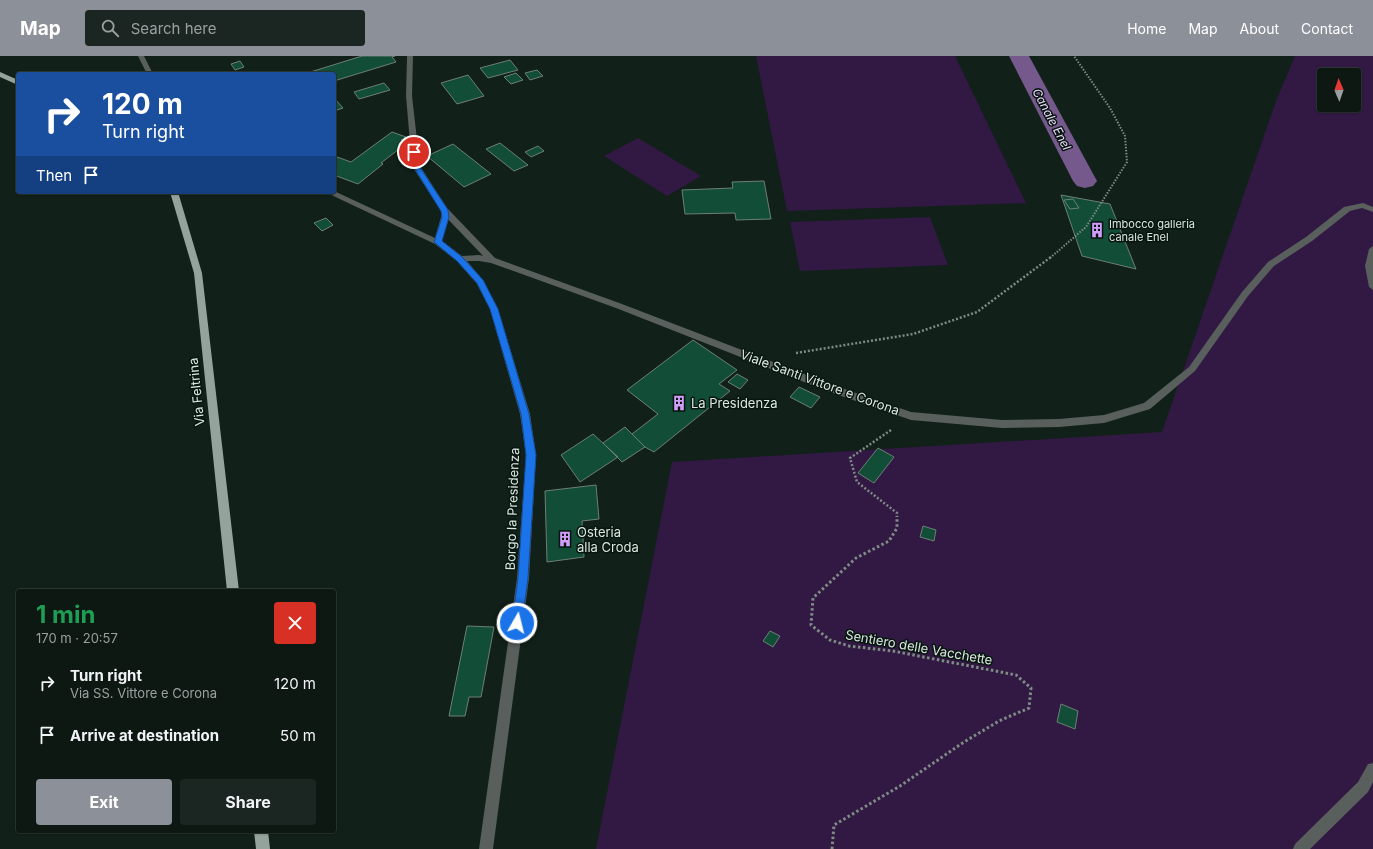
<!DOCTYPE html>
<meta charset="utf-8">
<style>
:root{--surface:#0d1813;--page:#1b2521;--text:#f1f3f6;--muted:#9aa0a0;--line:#2d3733;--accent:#8c9099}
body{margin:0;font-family:Inter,sans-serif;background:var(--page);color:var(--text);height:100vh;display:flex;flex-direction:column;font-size:15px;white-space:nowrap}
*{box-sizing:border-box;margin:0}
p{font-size:13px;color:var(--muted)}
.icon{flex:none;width:22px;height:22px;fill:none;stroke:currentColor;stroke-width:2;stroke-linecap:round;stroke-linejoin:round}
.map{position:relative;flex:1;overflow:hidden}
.details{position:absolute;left:16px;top:533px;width:320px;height:244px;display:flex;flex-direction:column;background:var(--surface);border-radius:4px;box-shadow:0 1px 3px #0004,0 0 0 1px var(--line)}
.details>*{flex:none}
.hud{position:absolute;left:16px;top:16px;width:320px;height:122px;border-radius:4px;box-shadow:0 1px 3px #0004,0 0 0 1px var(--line);background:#1a4fa0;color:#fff;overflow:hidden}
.needle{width:26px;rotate:358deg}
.buttons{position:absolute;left:1317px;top:12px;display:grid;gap:8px}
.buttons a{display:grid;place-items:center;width:44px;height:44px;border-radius:4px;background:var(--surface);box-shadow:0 1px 3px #0004,0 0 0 1px var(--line);font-size:20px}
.pin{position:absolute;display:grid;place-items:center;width:34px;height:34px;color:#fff;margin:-17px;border:2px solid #fff;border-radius:50%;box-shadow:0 1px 4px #0007}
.me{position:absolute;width:44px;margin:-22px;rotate:8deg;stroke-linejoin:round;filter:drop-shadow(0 0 3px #0008)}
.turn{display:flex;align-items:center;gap:14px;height:84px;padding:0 20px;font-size:18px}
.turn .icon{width:52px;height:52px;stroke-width:2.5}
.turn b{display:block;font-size:28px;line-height:34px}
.then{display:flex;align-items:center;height:38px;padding:0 20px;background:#0003;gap:8px;font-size:15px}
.round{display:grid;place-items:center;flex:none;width:42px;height:42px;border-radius:4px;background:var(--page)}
.head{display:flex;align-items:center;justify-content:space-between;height:68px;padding:0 20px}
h1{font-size:24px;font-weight:700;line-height:30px;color:#1e9e55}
.button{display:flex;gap:8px;margin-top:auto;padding:8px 20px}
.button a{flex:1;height:46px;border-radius:4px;background:var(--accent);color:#fff;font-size:16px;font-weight:700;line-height:46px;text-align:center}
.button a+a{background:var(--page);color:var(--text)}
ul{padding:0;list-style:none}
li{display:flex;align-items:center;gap:12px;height:52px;padding:0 20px}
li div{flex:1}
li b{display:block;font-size:15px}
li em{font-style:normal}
header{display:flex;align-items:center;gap:24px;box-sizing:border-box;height:56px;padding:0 20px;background:var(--accent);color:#fff}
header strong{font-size:19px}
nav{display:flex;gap:22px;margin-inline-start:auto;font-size:14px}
.search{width:280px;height:36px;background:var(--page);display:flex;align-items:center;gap:10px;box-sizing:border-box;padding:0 14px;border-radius:4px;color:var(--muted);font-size:15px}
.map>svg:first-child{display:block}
.green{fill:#311943;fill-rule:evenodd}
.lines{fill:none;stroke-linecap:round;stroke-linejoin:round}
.canal{fill:#75588c;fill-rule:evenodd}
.building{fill:#124d37;stroke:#6d7f76}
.path-far2{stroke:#7f8b85;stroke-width:2;stroke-dasharray:1.5 1.5;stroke-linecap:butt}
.path-far1{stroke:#7f8b85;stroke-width:2.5;stroke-dasharray:2 2;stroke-linecap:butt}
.path{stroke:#7f8b85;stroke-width:3;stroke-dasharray:2.5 2.5;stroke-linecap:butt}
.lane{fill:#585f5c;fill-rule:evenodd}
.street{fill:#585f5c;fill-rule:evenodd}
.primary{fill:#94a49c;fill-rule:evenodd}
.route{fill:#1a73e8;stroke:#114b97}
.labels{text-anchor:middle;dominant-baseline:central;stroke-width:3;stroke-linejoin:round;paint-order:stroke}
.far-poi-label{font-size:11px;fill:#dce6e1;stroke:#081610;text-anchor:start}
.far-water-label{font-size:12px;font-style:italic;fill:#ead9fa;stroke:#081610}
.street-label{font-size:13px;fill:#dce6e1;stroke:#081610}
.poi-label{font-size:13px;fill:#dce6e1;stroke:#081610;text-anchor:start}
</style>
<header>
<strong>Map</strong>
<div class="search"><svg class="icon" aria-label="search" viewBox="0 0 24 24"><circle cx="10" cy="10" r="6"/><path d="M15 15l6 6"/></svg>Search here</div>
<nav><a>Home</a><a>Map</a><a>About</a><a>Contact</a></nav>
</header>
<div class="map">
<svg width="1373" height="793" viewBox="0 0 1373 793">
<rect width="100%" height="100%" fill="#112019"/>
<path class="green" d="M756,0H955L1026,147L787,155Z
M1295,0H1373V793H596L672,406L1162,376L1276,45ZM1324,19H1354V49H1324Z
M638,82L701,120L667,140L604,100Z
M930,161L948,209L800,215L790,166Z"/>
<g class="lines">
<path class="canal" d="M1009,0H1029L1097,125L1093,130L1085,132L1077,130L1073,125Z"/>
</g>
<path class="building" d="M362,0H395L392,1L396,6L334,25V18H304Z
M510,4L518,14L488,22L480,12Z
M240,5L244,11L235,14L231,8Z
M537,14L543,20L530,24L525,17Z
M516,17L523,24L511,28L504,21Z
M468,19L484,40L457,48L441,27Z
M384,27L390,34L359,43L354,36Z
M334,43H335L343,52L334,55Z
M392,76L406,81L401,84L408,86L381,107L383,108L358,128L334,119V103L337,101L351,106Z
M500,87L528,109L514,115L486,93Z
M453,88L491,118L464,131L427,100Z
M538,90L544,95L531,101L525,96Z
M764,125L771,163L736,164L735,157L685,158L682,134L733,132L732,126Z
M1061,139L1110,148L1136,213L1082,200Z
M1073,143L1079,152L1070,153L1064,144Z
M326,162L333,169L322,175L314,167Z
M693,284L737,314L719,328L730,335L654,396L645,391L632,378L658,358L627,334Z
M737,318L748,324L740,333L728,326Z
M799,331L820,341L811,352L790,341Z
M625,371L645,391L622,406L603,387Z
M593,378L618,401L580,426L561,399Z
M878,392L894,401L874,427L858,417Z
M596,429L599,463L582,465L584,501L547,506L545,435Z
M923,470L936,474L934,485L920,481Z
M467,570L494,571L481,641H469L465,660H449Z
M770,575L780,580L773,591L763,585Z
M1061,648L1078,655L1075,673L1057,666Z"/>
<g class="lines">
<path class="path-far2" d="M1050,202L1086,171L1127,106L1125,80L1110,52L1074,0"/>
<path class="path-far1" d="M796,297L913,278L977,256L1051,201
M891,374L850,402L857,426L897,457V461"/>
<path class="path" d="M832,793L834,769L900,730L964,686L999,665L1029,652L1031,632L1016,619L893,595L849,590L830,584L811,569L813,542L856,502L889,485L897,472V460"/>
<path class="lane" d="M442,153H448L495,202L496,204L495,206H489L442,157Z"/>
<path class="street" d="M138,0H144L153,18H147Z
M407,0H413L412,40L420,110L449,155V161L442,185L462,200L479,199L495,202L622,248L833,329L911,356L1002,364L1059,363L1104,359L1144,347L1189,311L1242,236L1268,206L1306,181L1344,151L1363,147L1373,151V156L1362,152L1350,155L1312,185L1274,210L1248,240L1195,315L1150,353L1104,367L1059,371L1002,372L911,364L827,335L616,252L491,207L479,205H467L483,224L498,253L530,358L536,399L529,522L493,793H479L517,522L526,399L520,358L490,253L477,228L457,205L435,188L325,136L334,135L435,182L441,161V155L412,110L406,40Z
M1373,190V234L1369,231L1365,210L1369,193Z
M1373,707V726L1368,736L1310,793H1293L1295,788L1358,726L1368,708Z"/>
<path class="primary" d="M0,16L18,24V29L0,21Z
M170,136H178L202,217L239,535H227L194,217Z
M254,775H268L270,793H256Z"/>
</g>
<path class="route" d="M414,94L418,96L419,110L448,154L449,161L442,185L462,201L483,224L498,253L529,358L536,399L528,522L522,567L521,570L517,572L513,570L512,567L518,522L526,399L521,358L490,253L477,227L457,205L434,186L442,161L441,155L413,110L411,96Z"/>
<defs>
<g id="building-bare" transform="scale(1.2)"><path d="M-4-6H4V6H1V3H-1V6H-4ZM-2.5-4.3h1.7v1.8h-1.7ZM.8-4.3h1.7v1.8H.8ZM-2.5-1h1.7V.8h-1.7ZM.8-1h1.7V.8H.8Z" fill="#d29dfd" stroke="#081610" stroke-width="2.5" paint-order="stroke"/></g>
</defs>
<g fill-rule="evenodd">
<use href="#building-bare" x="1097" y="174"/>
<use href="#building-bare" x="679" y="347"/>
<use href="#building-bare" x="565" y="483"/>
</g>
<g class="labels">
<g class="far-poi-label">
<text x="1109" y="168">Imbocco galleria<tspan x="1109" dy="13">canale Enel</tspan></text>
</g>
<g class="far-water-label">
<text transform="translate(1052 63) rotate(62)">Canale Enel</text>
</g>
<g class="street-label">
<text transform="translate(820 326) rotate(20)">Viale Santi Vittore e Corona</text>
<text transform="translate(196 336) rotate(-96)">Via Feltrina</text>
<text transform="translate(512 453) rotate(-88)">Borgo la Presidenza</text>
<text transform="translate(919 591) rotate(10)">Sentiero delle Vacchette</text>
</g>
<g class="poi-label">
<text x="691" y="347">La Presidenza</text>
<text x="577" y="476">Osteria<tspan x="577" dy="15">alla Croda</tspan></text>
</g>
</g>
</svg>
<div class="buttons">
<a><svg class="needle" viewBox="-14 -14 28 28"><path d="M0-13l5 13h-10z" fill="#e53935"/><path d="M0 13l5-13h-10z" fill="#9aa0a0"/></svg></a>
</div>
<div class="pin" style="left:414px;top:96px;background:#d93025"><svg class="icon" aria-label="arrive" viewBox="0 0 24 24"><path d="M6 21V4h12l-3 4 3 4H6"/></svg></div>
<svg class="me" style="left:517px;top:567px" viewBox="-20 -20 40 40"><circle r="17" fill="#1a73e8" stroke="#fff" stroke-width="3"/><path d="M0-11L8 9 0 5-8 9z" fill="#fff"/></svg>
<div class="hud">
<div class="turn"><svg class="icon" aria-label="right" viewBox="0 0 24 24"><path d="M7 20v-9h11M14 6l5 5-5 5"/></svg><div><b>120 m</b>Turn right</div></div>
<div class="then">Then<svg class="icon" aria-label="arrive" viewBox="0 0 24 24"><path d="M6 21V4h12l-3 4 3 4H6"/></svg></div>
</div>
<section class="details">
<div class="head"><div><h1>1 min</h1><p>170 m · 20:57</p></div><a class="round" style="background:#d93025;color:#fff"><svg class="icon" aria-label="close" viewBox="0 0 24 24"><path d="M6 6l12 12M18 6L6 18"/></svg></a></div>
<ul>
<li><svg class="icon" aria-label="right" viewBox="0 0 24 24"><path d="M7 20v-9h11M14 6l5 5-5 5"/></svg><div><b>Turn right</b><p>Via SS. Vittore e Corona</p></div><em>120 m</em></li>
<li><svg class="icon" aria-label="arrive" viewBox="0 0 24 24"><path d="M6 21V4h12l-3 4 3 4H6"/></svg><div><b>Arrive at destination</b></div><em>50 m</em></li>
</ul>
<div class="button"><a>Exit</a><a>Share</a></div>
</section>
</div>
